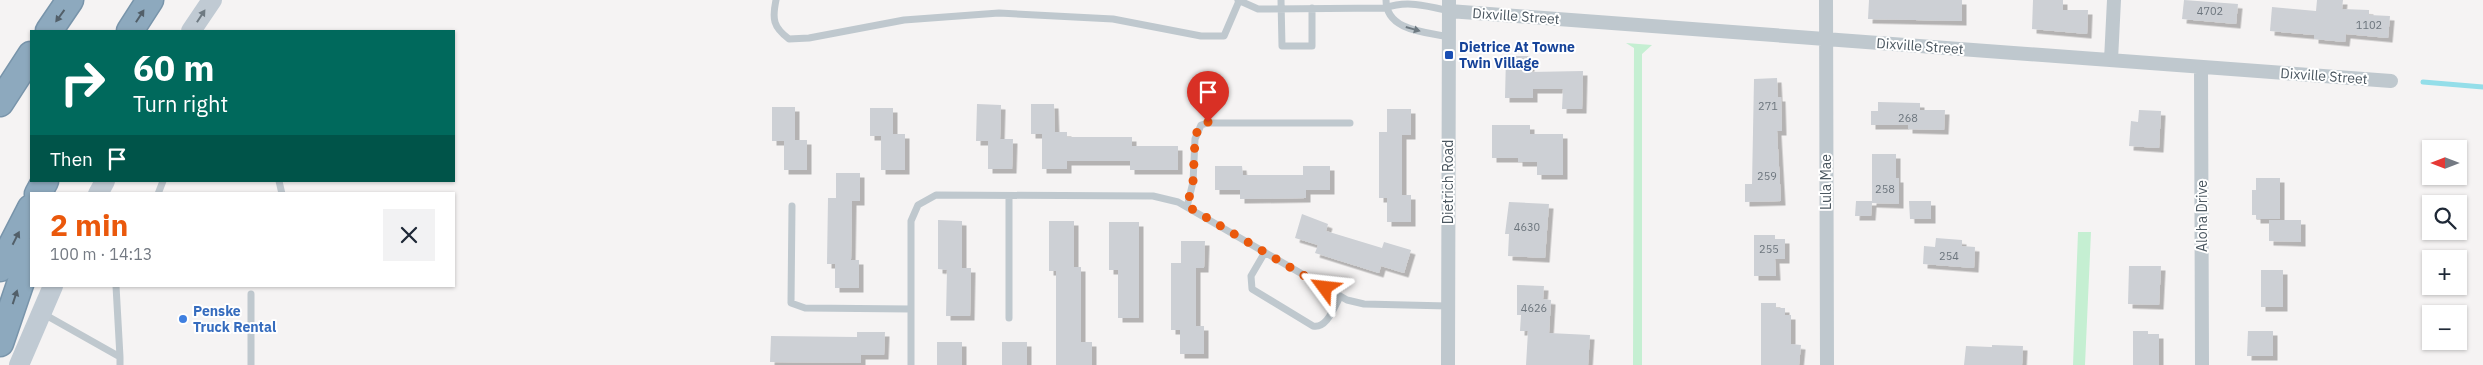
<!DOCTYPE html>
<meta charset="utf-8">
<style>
:root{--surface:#fff;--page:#f2f2f3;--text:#1f2937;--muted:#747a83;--accent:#ea580c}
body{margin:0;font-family:"IBM Plex Sans",sans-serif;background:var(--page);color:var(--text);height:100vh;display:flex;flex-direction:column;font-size:19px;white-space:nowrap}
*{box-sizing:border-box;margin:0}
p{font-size:16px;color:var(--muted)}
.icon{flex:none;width:28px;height:28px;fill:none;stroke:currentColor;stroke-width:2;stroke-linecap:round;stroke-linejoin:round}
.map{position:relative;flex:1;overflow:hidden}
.side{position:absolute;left:30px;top:192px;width:425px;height:95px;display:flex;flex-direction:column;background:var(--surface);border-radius:0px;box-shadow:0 1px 4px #0004}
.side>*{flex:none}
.guide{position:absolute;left:30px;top:30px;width:425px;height:152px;border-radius:0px;box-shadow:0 1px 4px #0004;background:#00695c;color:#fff;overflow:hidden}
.needle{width:32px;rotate:270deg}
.fabs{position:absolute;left:2422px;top:140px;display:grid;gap:10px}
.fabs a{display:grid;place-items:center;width:45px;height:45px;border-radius:0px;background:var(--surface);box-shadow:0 1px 4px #0004;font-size:25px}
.pin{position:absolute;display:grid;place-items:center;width:42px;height:42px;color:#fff;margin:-51px -21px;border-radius:50% 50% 50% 0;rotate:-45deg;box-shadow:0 0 5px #0007}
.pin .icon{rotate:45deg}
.me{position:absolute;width:55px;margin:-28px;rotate:300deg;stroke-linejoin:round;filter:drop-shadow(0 0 4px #0008)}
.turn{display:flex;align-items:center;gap:18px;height:105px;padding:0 20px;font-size:22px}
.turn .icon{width:65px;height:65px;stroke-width:2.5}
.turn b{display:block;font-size:35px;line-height:42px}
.then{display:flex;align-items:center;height:48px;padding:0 20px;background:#0003;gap:10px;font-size:19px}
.round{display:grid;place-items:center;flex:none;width:52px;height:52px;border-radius:0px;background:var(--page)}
.head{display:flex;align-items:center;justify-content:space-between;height:85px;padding:0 20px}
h1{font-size:30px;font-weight:700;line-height:38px;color:var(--accent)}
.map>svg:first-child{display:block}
.green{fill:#c5efd2}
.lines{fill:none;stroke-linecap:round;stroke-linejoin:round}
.stream{stroke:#94dee9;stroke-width:5}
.building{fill:#cdd0d5;filter:url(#shadow)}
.highway-casing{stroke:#7894aa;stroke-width:29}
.lane{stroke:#bfc8ce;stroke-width:7}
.street{stroke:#bfc8ce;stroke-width:14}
.secondary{stroke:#c0cad3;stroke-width:20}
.highway{stroke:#8da9be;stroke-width:26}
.oneway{fill:#525f69}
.oneway2{fill:#6e7a82}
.oneway3{fill:#6e7981}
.route{stroke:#ea580c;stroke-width:9;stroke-dasharray:0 16.2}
.transit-dot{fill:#1a4fb4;stroke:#fff;stroke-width:2}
.shop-dot{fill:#3f7fe0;stroke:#fff;stroke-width:2}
.labels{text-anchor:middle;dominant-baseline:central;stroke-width:4;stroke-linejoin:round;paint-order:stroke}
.number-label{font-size:11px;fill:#6c757d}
.street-label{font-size:14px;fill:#4b5760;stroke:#fff}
.transit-label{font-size:14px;font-weight:bold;fill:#164399;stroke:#fff;text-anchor:start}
.shop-label{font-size:14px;font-weight:bold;fill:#366cbe;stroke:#fff;text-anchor:start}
</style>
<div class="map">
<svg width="2483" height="365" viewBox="0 0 2483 365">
<defs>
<filter id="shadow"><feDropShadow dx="4.5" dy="4.5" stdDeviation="0" flood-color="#0004"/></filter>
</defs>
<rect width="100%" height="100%" fill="#f5f3f3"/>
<path class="green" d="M1626,43L1652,45L1642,54V365H1633L1634,48Z
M2078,232H2091L2085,365H2073Z"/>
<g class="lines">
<path class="stream" d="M2423,82L2483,87"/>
</g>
<path class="building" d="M1869,0H1962V21L1868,19Z
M2033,0H2063V10H2088L2087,34L2032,29Z
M2184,0L2238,4L2236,24L2182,19Z
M2317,0H2343L2342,9L2369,10V15L2390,16L2388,38L2346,34L2345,42L2314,39V35L2270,31L2272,7L2316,11Z
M1506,56H1530V72L1583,71L1582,109H1562L1563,89H1533V98H1505Z
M1777,78L1778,97H1781L1782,131H1777L1781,201L1745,202V184H1752L1754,79Z
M1878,102L1920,103V110H1945L1944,130L1908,129V125H1871V111H1878Z
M977,104L1001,105L1000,139H1013L1012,169H988V141H976Z
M1031,104H1054L1055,132H1067V137H1132V146H1178V170H1130V161H1067V169H1042V134H1031Z
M772,107H795V140H807V170H784V141H772Z
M870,108H893V134H905V170H881V136H870Z
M1387,109H1411V135H1402V195H1411V222H1387V198H1379V132H1387Z
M2139,110L2161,111L2159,148L2129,146L2131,121L2138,122Z
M1492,125H1530V134H1563V175H1537V162H1518V158H1492Z
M1872,154H1896V178H1899V204L1872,203L1871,216H1855L1856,201H1872Z
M1215,166H1242L1243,175H1303V166H1330V190H1306V198L1240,199V190H1215Z
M836,173H860V201H852L851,260H859V288H835V264H827L828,198H836Z
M2256,178H2280V219H2256V215H2252V190H2256Z
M1909,201H1931V219H1910Z
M1509,202L1549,204L1545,258L1508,256L1509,234H1505Z
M1302,214L1328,224L1326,231L1382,248L1384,242L1411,250L1404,273L1381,266L1379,273L1315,253L1318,245L1295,238Z
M938,220L962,221V268H971L970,316H946L947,270L938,269Z
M2269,220H2301V242L2269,241Z
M1049,221H1074V267H1081V342H1092V365H1056V271H1049Z
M1109,222H1139V318H1118V270H1109Z
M1754,235H1775V239H1785V259H1775L1776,276H1754Z
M1936,238L1962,240V246L1975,247L1974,268L1923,264L1924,246L1935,247Z
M1181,241H1205L1204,268H1196V326H1204V354H1180V330H1171V263H1181Z
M2129,266H2161L2159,305L2128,304Z
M2261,270H2283V307H2261Z
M1517,285L1544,286L1543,299L1551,300L1549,333L1590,335L1588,365H1526L1528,331H1520L1521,315H1517Z
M1761,303H1776V308H1785V315H1791V344L1801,345L1799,365H1761Z
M2133,331H2148V334H2159V365H2133Z
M2248,331H2273V356H2247Z
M857,332H885L884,355H861V363L770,362L771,336L857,337Z
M937,342H962V365H937Z
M1002,342H1027V365H1002Z
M1992,345L2023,346L2022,365H1964L1966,346L1992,347Z"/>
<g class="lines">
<g class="highway-casing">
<path id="highway" d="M49,31L70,0
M130,31L150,0
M0,103L31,55
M38,194L45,181
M0,268L31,208
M0,343L31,252"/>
</g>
<path class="lane" d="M776,0C772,19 773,27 789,39L809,38L904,20L999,13L1113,19L1201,36H1224L1239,1
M1238,0L1258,9L1386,8C1406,0 1428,6 1449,11
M1281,0L1282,46H1312V8
M1386,0C1386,31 1426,32 1449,37
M279,181L282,194
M158,194L163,181
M792,206L791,303L805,308L911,309
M1187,207L1193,182L1195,139L1201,125L1208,123H1350
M1265,252L1251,276L1252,289L1313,326C1327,329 1334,307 1340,297
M116,286L120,357
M251,294V365
M42,313L120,357V365
M1009,318V196
M911,365V221L918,205L936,195L1153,196L1178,202L1347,300L1364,304L1448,306"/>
<path class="street" d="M1826,0L1827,365
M1449,11L2391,81
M2111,60L2114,0
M2201,67L2202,365
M1448,365L1449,0"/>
<path class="secondary" d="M191,31L212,0
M98,194L105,181
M19,365L53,286"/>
<use href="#highway" class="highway"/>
</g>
<defs><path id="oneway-solid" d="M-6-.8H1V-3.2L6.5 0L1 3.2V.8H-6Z" transform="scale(1.25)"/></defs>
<g class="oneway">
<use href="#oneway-solid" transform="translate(60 16) rotate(126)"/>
<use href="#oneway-solid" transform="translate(140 16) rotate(-57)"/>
<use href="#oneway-solid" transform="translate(16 238) rotate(-63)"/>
<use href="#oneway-solid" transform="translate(15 297) rotate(-72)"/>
</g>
<use class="oneway2" href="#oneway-solid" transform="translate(201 16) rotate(-57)"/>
<use class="oneway3" href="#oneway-solid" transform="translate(1413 29) rotate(16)"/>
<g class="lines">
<path class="route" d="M1208,122L1198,128L1195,140L1193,182L1187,206L1325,288"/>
</g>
<rect class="transit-dot" x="1444" y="50" width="10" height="10" rx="2.5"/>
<circle class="shop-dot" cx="183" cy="319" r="5"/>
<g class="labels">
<g class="number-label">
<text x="2210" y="11">4702</text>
<text x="2369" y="25">1102</text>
<text x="1768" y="106">271</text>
<text x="1908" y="118">268</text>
<text x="1767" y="176">259</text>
<text x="1885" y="189">258</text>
<text x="1527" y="227">4630</text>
<text x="1769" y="249">255</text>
<text x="1949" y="256">254</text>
<text x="1534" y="308">4626</text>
</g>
<g class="street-label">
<text transform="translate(1516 16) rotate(4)">Dixville Street</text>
<text transform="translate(1920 46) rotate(4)">Dixville Street</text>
<text transform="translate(2324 76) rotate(4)">Dixville Street</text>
<text transform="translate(1448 182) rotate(-90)">Dietrich Road</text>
<text transform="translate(1826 182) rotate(-90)">Lula Mae</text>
<text transform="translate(2202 216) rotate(-90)">Aloha Drive</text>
</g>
<g class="transit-label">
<text x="1459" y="47">Dietrice At Towne<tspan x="1459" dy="16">Twin Village</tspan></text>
</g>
<g class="shop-label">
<text x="193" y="311">Penske<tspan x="193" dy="16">Truck Rental</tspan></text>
</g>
</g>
</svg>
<div class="fabs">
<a><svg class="needle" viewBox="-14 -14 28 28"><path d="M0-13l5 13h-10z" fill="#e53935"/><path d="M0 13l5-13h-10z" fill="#747a83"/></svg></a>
<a><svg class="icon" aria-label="search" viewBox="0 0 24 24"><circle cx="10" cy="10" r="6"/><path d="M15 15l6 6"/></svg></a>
<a>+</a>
<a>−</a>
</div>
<div class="pin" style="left:1208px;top:122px;background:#d93025"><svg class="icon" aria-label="arrive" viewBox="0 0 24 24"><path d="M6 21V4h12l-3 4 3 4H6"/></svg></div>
<svg class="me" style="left:1325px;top:288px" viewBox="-20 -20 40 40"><path d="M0-17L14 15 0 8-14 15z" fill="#ea580c" stroke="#fff" stroke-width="4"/></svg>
<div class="guide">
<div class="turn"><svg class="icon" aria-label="right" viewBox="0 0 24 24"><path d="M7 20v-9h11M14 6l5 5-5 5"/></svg><div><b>60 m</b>Turn right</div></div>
<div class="then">Then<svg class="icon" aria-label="arrive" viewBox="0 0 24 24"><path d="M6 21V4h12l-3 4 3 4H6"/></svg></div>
</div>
<section class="side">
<div class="head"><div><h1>2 min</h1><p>100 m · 14:13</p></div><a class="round"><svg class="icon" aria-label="close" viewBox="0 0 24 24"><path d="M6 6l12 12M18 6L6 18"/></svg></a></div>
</section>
</div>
